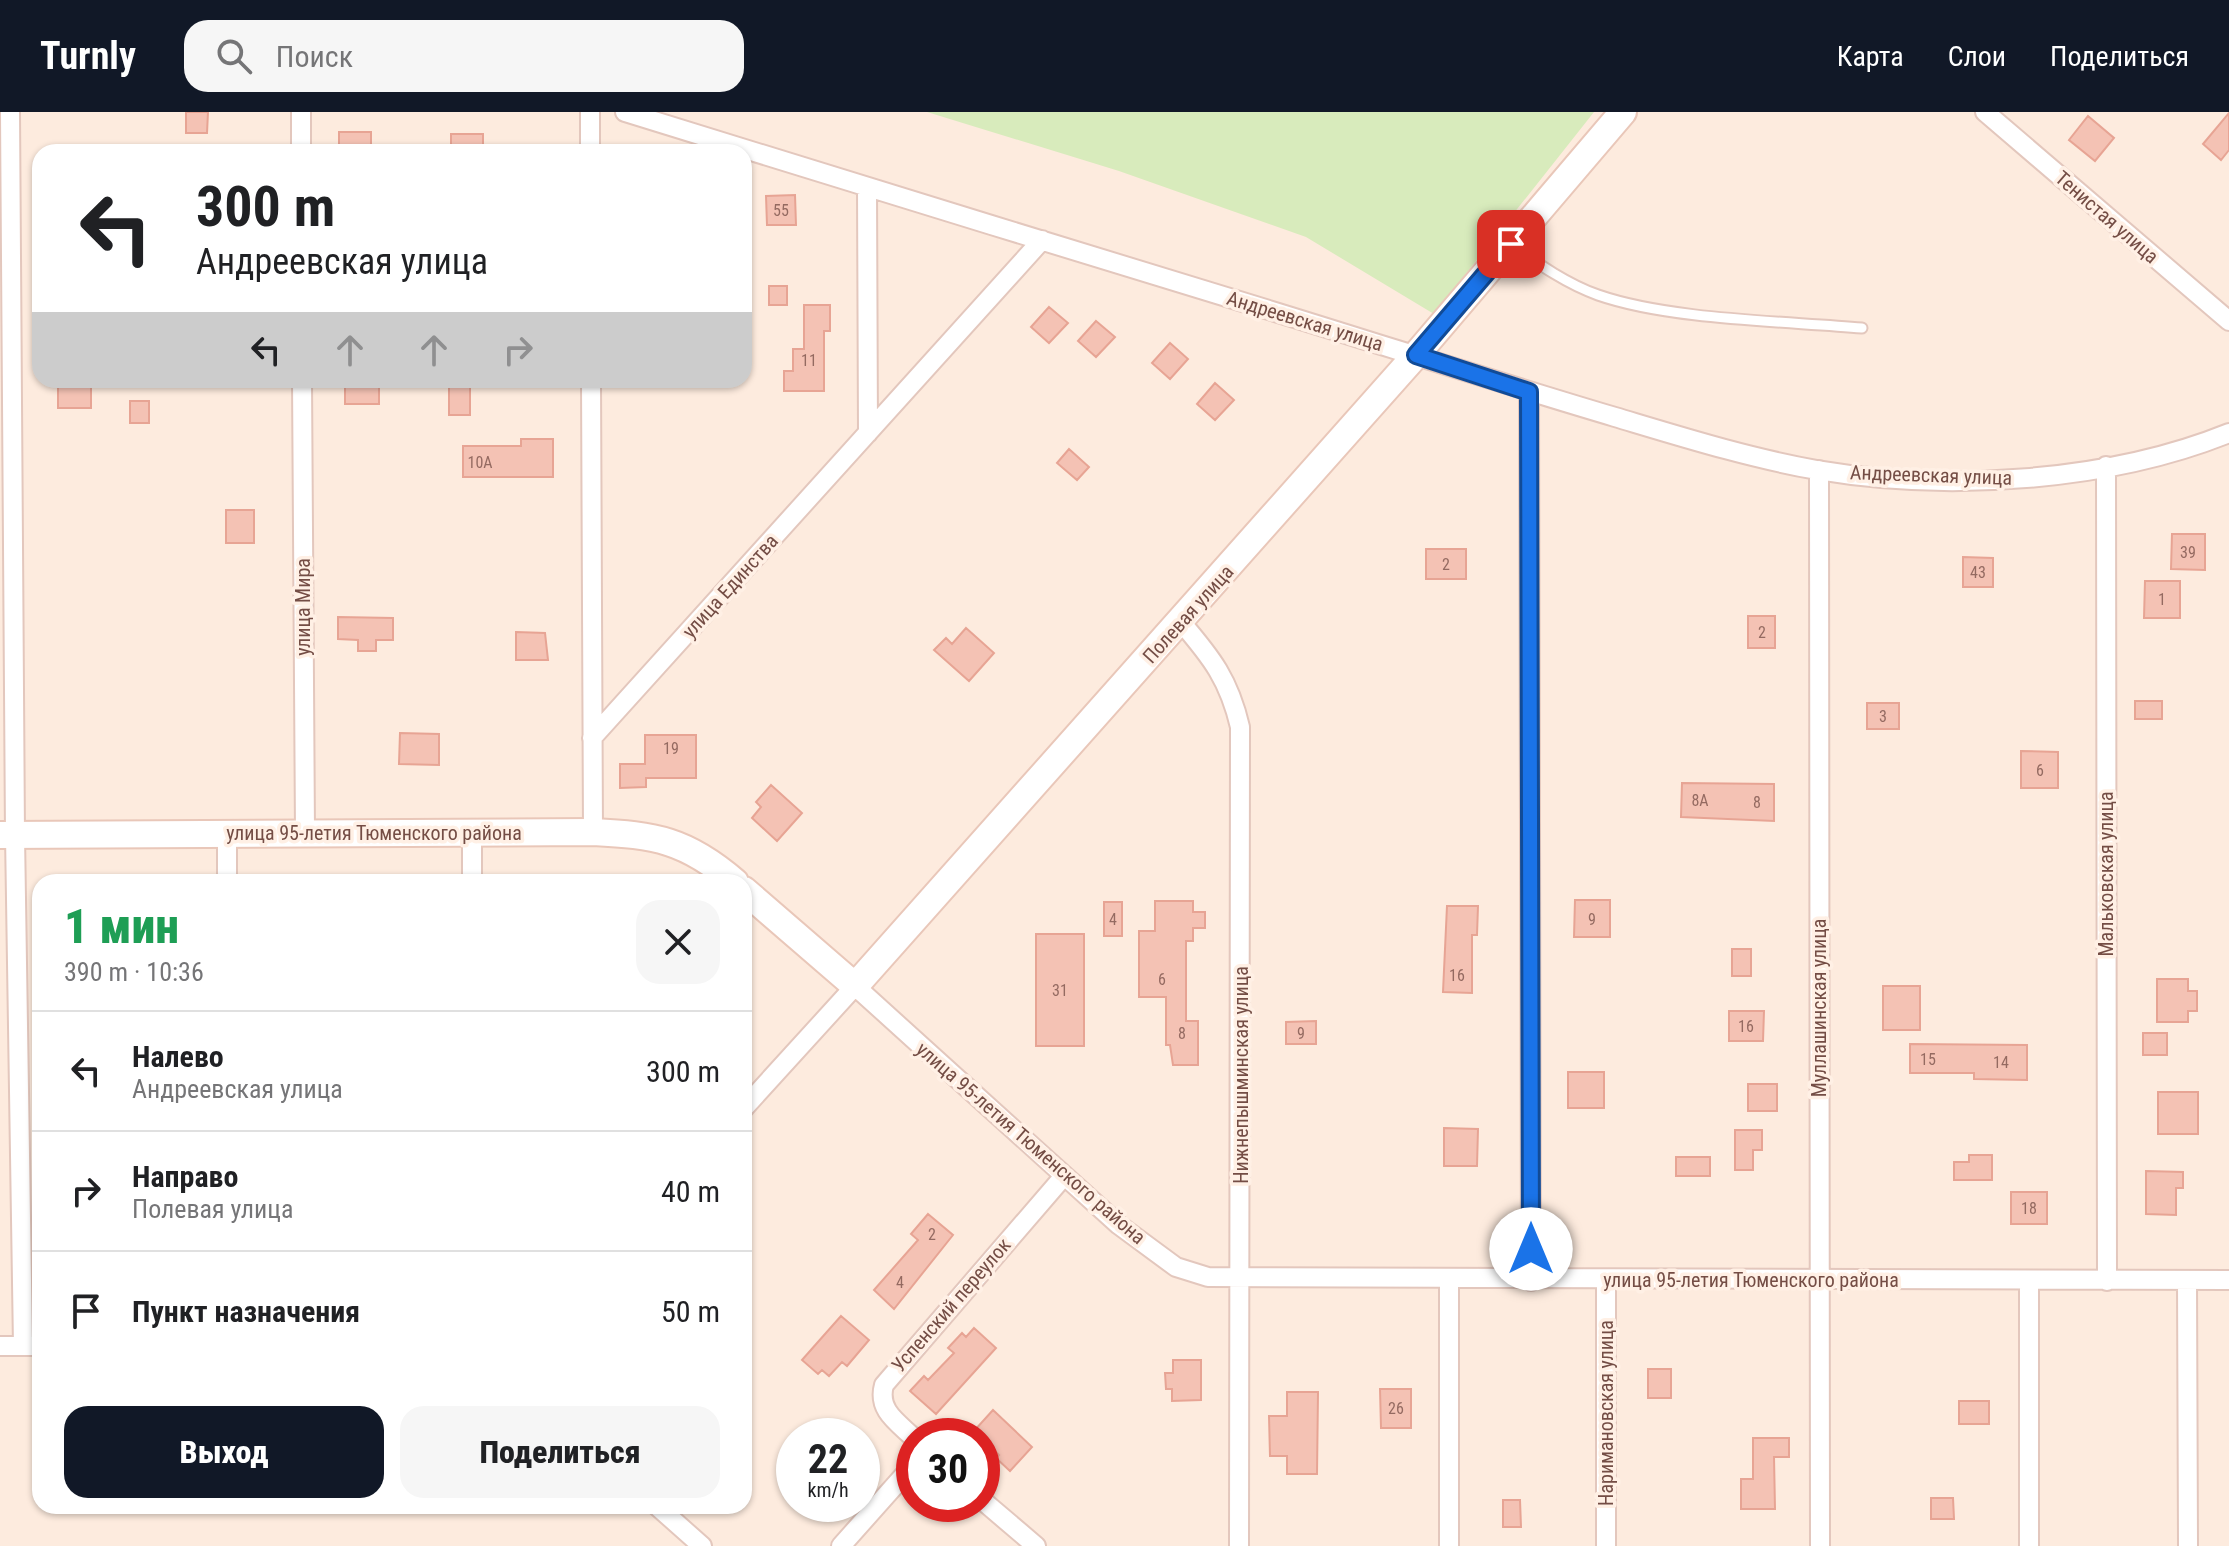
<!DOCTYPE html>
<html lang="ru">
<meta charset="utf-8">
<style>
:root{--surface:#fff;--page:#f6f6f6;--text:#202124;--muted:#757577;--line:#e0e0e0;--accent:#111827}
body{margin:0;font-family:"Roboto Condensed",sans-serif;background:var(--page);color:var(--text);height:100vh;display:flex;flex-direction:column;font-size:30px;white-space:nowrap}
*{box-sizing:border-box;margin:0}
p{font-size:26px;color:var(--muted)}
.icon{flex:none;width:44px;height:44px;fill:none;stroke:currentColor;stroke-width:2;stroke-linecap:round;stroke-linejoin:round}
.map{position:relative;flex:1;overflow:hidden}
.details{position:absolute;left:32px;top:762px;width:720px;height:640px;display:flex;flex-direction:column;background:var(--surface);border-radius:24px;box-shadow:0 2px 6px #0004}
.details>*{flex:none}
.guide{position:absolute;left:32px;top:32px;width:720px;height:244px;border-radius:24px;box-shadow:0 2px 6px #0004;background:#fff;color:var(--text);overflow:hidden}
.speed{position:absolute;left:776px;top:1306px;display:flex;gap:16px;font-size:40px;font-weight:700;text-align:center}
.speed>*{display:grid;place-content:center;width:104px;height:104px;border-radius:50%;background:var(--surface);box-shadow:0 2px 6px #0004;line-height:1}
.speed small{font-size:20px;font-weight:400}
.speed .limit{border:12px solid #d22;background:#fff;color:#111}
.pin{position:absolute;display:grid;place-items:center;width:68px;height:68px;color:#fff;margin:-34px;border-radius:16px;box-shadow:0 4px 12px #0006}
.me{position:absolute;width:88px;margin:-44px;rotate:0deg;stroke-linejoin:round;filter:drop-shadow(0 0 6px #0008)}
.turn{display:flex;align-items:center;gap:28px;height:168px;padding:0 32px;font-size:36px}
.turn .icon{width:104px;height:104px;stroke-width:2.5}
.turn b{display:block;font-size:56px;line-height:68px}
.lanes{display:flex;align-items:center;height:76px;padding:0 32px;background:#0003;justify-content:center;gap:40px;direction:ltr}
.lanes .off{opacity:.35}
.round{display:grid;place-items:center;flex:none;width:84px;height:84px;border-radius:24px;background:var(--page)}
.head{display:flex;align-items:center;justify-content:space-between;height:136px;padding:0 32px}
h1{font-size:48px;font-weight:800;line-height:60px;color:#1e9e55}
.cta{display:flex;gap:16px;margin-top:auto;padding:16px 32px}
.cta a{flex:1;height:92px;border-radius:24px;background:var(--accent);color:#fff;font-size:32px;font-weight:800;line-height:92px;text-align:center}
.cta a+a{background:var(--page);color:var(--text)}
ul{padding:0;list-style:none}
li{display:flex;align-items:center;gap:24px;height:120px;padding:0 32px;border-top:2px solid var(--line)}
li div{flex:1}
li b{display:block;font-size:30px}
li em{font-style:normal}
header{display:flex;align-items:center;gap:48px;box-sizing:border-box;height:112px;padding:0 40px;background:var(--accent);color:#fff}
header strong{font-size:38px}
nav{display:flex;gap:44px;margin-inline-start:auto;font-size:28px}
.search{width:560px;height:72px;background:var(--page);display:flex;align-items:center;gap:20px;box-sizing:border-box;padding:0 28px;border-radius:24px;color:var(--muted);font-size:30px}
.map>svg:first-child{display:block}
.green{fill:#d8ebbc}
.building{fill:#f4c2b4;stroke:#e7a494;stroke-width:2}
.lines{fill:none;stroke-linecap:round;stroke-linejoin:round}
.lane-casing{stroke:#e3c7bd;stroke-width:13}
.street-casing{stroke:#e3c7bd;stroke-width:22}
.secondary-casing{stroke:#e9c7b9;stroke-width:30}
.lane{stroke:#fff;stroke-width:9}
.street{stroke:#fff;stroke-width:18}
.secondary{stroke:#fff;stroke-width:26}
.route-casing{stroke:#114b97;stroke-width:20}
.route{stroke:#1a73e8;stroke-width:14}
.labels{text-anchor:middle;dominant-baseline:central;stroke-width:7;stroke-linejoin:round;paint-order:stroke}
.number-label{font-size:16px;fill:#946a61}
.street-label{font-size:20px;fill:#744d45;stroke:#fff0e5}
</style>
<header>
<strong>Turnly</strong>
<div class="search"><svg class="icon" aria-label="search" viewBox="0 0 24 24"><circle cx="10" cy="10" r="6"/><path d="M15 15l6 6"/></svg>Поиск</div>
<nav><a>Карта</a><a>Слои</a><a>Поделиться</a></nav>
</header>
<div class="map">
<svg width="2229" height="1434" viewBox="0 0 2229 1434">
<rect width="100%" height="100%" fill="#fdebde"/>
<path class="green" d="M927,0H1594L1434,202L1306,125L1119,59Z"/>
<path class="building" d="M186,0H208L207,21H186Z
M2229,1V38L2221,48L2203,32Z
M2088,4L2114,26L2095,49L2069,28Z
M339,20H371V40H339Z
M451,22H483V40H451Z
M795,83L796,113H767L766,84Z
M769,174H787V193H769Z
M804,193H830V219H824V279H784V259H793V237H804Z
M1049,195L1068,211L1049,231L1031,215Z
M1096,209L1115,225L1096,245L1078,229Z
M1170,231L1188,247L1170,267L1152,251Z
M58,268H91V296H58Z
M345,268H379V292H345Z
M1215,271L1234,288L1215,308L1197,292Z
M449,272H470V303H449Z
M130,289H149V311H130Z
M521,327H553V365H463V334H521Z
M1069,337L1089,355L1077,368L1057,351Z
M226,398H254V431H226Z
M2172,422H2205V458L2171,457Z
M1426,437H1466V467H1426Z
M1963,445L1993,446V475H1963Z
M2145,469H2180V506H2144Z
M1748,504H1775V536H1748Z
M338,505L393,506V528H376V539H358V528L338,527Z
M966,516L994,541L969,569L934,538L946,526L952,532Z
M516,520L545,521L548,548H516Z
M2135,589H2162V607H2135Z
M1867,591H1899V617H1867Z
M400,621L439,622V653L399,652Z
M645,623H696V666H646V675L620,676V652H645Z
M2021,639L2058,640V676H2021Z
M1682,671L1774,672V709L1681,705Z
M771,673L802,701L777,729L752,706L761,695L756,690Z
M1575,788H1610V825H1574Z
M1155,789H1193V800H1205V816H1193V829H1186V909H1198V953H1173L1170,933H1166V885H1139V819H1155Z
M1104,790H1122V824H1104Z
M1447,794H1478L1477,823H1472V881L1443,880Z
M1036,822H1084V934H1036Z
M1732,837H1751V864H1732Z
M2157,867H2188V879H2197V899H2188V910H2157Z
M1883,874H1920V918H1883Z
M1729,899H1764L1763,929H1729Z
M1316,909V932H1286V910Z
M2143,921H2167V943H2143Z
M1910,932L2027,933V968L1974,967V961H1910Z
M1568,960H1604V996H1568Z
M1748,972H1777V999H1748Z
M2158,980H2198V1022H2158Z
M1444,1016L1478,1017L1477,1054H1444Z
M1735,1018H1762V1038H1753V1058H1735Z
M1969,1043H1992V1068H1954V1050H1969Z
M1676,1045H1710V1064H1676Z
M2146,1059L2183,1060V1076H2176V1103L2146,1102Z
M2011,1080H2047V1112H2011Z
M928,1102L953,1123L894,1197L874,1178L918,1128L911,1122Z
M841,1204L869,1228L847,1254L842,1250L829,1264L822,1258L818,1262L802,1248Z
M974,1216L996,1236L936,1302L910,1279L924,1264L928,1268L954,1241L948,1236L962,1221L966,1225Z
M1173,1248H1201V1288L1172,1289V1277H1166L1165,1261H1173Z
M1648,1257H1671V1286H1648Z
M1380,1277H1411V1316H1381Z
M1287,1280H1318L1317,1362H1287V1344H1270L1269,1304H1287Z
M1959,1289H1989V1312H1959Z
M993,1298L1032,1335L1010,1359L996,1346L999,1343L974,1319Z
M1753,1326H1789V1345H1774L1775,1397H1741V1367H1753Z
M1931,1386H1953L1954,1407H1931Z
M1503,1388H1520L1521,1415H1503Z"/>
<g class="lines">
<g class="lane-casing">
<path id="lane" d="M1513,134C1540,153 1567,172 1598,183C1670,208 1783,209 1862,216"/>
</g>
<g class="street-casing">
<path id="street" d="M10,0L15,723L23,1234
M301,0V40
M590,0V40
M625,0C841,67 1056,133 1272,199C1386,234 1500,271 1615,305C1682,325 1749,346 1817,358C1946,380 2108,370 2229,321
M1985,0L2229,209
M867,75L868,321
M302,268L305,721
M591,268L593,720
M1529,280L1531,1169
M2106,354L2107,1169
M1819,358L1820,1434
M1181,510C1212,546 1229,568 1240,615L1239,1434
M592,626L1042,128
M472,721V770
M227,722V770
M744,996L855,874L1119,1113L1176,1155L1208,1165L2229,1168
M1606,1168V1434
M2187,1168L2188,1434
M2029,1169V1434
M0,1234H40
M914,1326C897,1310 877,1298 884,1273L1064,1064
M982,1388L1036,1434
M657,1394L702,1434
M841,1434L914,1352
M1449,1434V1169"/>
</g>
<g class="secondary-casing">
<path id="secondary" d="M0,723L593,720C655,723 686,728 735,770
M744,778L855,874L1416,243L1623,0"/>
</g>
<use href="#lane" class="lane"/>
<use href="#street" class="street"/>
<use href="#secondary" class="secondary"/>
</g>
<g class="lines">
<g class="route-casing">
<path id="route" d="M1511,132L1416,243L1529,280L1531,1137"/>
</g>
<use href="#route" class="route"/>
</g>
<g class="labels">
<g class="number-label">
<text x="781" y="98">55</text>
<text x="809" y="248">11</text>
<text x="480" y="350">10А</text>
<text x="2188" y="440">39</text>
<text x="1446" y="452">2</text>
<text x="1978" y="460">43</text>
<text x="2162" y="487">1</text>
<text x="1762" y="520">2</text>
<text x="1883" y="604">3</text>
<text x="671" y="636">19</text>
<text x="2040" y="658">6</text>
<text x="1700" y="688">8А</text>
<text x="1757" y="690">8</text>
<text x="1113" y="807">4</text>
<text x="1592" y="807">9</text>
<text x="1457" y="863">16</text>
<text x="1162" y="867">6</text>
<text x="1060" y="878">31</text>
<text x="1746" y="914">16</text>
<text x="1182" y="921">8</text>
<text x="1301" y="921">9</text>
<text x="1928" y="947">15</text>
<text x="2001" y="950">14</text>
<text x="2029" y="1096">18</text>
<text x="932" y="1122">2</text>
<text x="900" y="1170">4</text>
<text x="1396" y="1296">26</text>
</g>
<g class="street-label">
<text transform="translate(2107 105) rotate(41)">Тенистая улица</text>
<text transform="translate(1305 209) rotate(17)">Андреевская улица</text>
<text transform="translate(1931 363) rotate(2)">Андреевская улица</text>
<text transform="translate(730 474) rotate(-48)">улица Единства</text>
<text transform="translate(303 495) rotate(-90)">улица Мира</text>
<text transform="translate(1188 502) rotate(-48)">Полевая улица</text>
<text x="374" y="721">улица 95-летия Тюменского района</text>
<text transform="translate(2106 762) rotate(-90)">Мальковская улица</text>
<text transform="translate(1819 896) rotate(-90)">Муллашинская улица</text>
<text transform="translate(1241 963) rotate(-90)">Нижнепышминская улица</text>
<text transform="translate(1031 1031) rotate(41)">улица 95-летия Тюменского района</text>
<text x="1751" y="1168">улица 95-летия Тюменского района</text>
<text transform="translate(951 1193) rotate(-49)">Успенский переулок</text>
<text transform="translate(1606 1301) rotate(-90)">Наримановская улица</text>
</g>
</g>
</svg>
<div class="speed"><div>22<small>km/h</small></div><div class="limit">30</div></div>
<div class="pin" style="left:1511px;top:132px;background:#d93025"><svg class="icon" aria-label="arrive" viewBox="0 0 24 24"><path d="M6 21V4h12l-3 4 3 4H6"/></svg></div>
<svg class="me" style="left:1531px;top:1137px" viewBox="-20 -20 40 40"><circle r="19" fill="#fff"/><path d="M0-13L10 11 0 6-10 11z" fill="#1a73e8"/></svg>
<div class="guide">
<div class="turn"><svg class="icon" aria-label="left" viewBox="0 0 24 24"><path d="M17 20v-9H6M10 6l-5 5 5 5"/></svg><div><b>300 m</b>Андреевская улица</div></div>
<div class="lanes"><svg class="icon" aria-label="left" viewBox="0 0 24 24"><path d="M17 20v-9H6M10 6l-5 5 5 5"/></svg><svg class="icon off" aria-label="ahead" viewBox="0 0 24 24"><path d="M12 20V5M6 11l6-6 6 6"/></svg><svg class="icon off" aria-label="ahead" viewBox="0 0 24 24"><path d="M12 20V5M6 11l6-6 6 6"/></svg><svg class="icon off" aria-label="right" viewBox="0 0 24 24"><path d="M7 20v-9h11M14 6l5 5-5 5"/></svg></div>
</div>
<section class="details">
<div class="head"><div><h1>1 мин</h1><p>390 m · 10:36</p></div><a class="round"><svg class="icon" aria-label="close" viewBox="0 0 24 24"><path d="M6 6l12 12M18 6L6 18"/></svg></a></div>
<ul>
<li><svg class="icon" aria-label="left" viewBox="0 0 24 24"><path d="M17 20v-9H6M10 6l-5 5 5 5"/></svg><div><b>Налево</b><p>Андреевская улица</p></div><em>300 m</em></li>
<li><svg class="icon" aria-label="right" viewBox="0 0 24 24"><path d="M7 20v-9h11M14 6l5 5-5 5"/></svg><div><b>Направо</b><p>Полевая улица</p></div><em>40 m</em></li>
<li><svg class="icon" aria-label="arrive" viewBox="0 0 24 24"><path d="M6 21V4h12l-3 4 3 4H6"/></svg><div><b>Пункт назначения</b></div><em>50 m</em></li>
</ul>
<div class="cta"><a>Выход</a><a>Поделиться</a></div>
</section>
</div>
